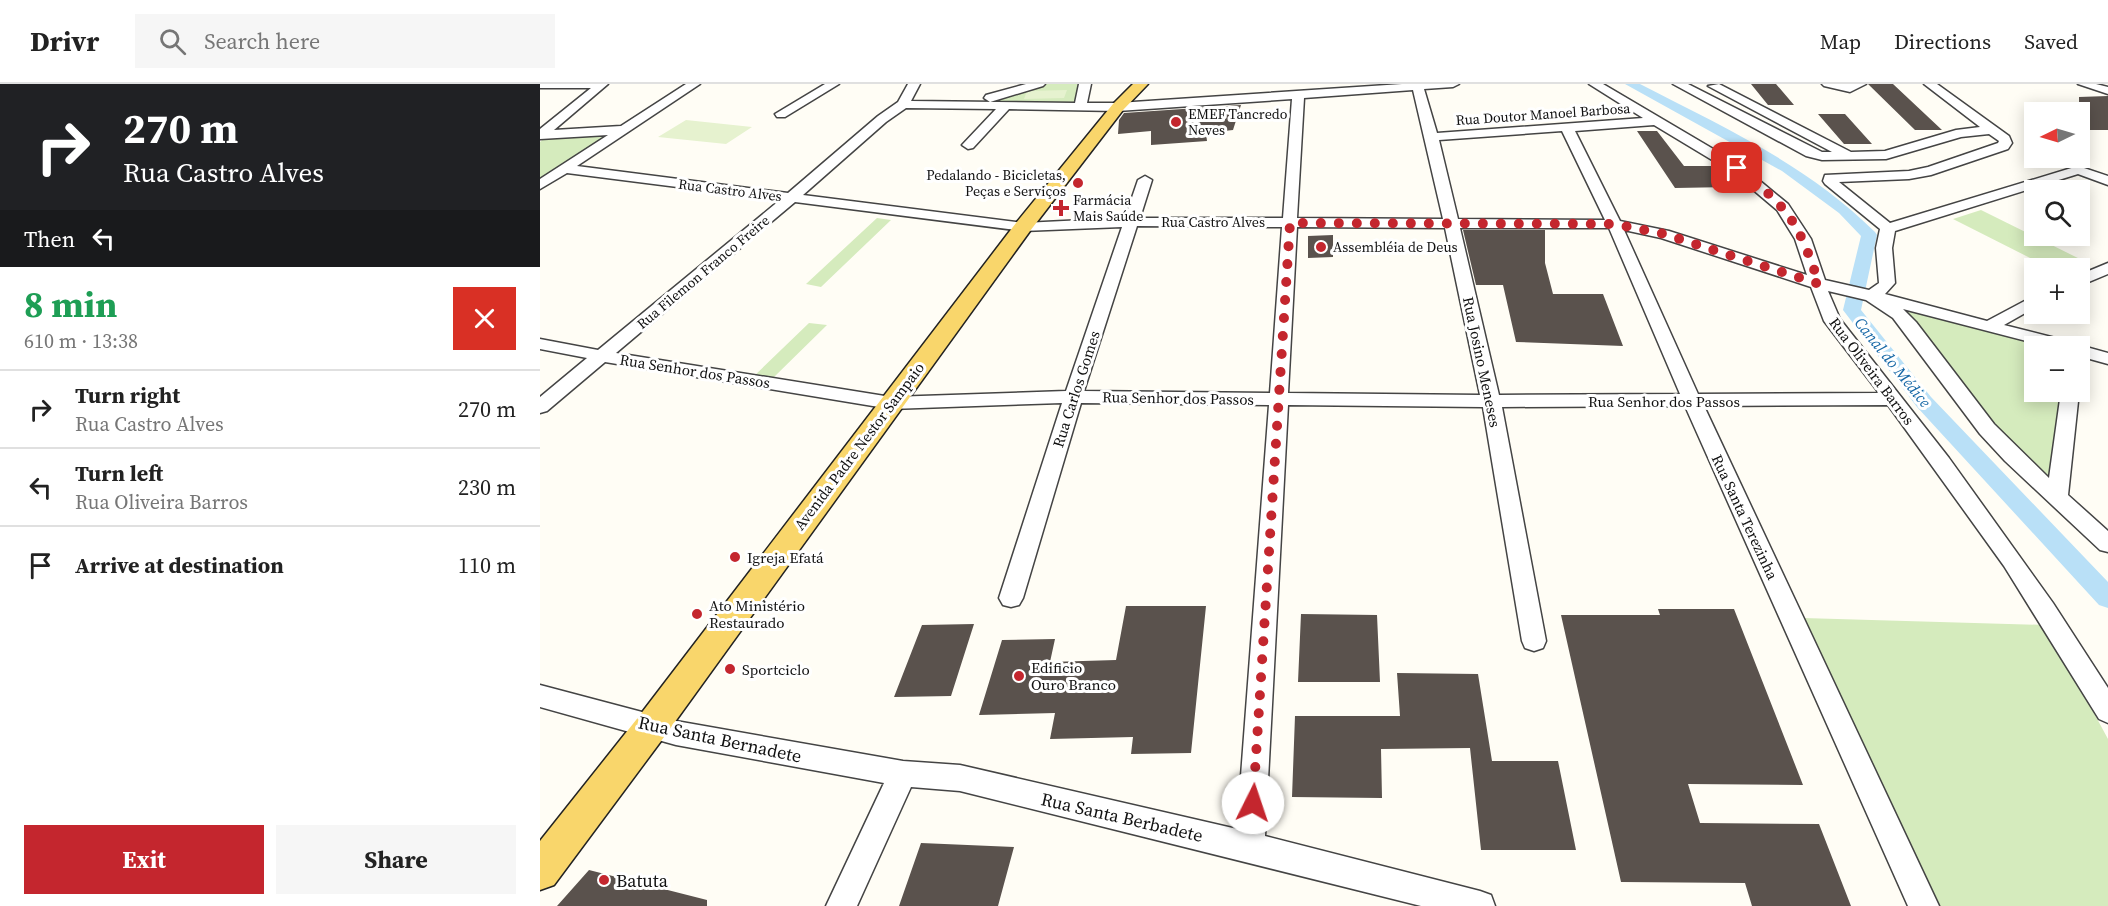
<!DOCTYPE html>
<meta charset="utf-8">
<style>
:root{--surface:#fff;--page:#f6f6f6;--text:#222;--muted:#767676;--line:#e0e0e0;--accent:#c4262e}
body{margin:0;font-family:"Source Serif 4",serif;background:var(--page);color:var(--text);height:100vh;display:flex;flex-direction:column;font-size:22px;white-space:nowrap}
*{box-sizing:border-box;margin:0}
p{font-size:20px;color:var(--muted)}
.icon{flex:none;width:33px;height:33px;fill:none;stroke:currentColor;stroke-width:2;stroke-linecap:round;stroke-linejoin:round}
.map{position:relative;flex:1;overflow:hidden}
.sheet{display:flex;flex-direction:column;background:var(--surface);width:540px}
.sheet>*{flex:none}
.top-card{background:#202124;color:#fff;overflow:hidden}
.needle{width:39px;rotate:265deg}
.fabs{position:absolute;left:1484px;top:18px;display:grid;gap:12px}
.fabs a{display:grid;place-items:center;width:66px;height:66px;border-radius:0px;background:var(--surface);box-shadow:0 3px 15px #0003;font-size:30px}
.pin{position:absolute;display:grid;place-items:center;width:51px;height:51px;color:#fff;margin:-26px;border-radius:12px;box-shadow:0 3px 9px #0006}
.me{position:absolute;width:66px;margin:-33px;rotate:4deg;stroke-linejoin:round;filter:drop-shadow(0 0 4px #0008)}
.turn{display:flex;align-items:center;gap:21px;height:126px;padding:0 24px;font-size:27px}
.turn .icon{width:78px;height:78px;stroke-width:2.5}
.turn b{display:block;font-size:42px;line-height:51px}
.then{display:flex;align-items:center;height:57px;padding:0 24px;background:#0003;gap:12px;font-size:22px}
.round{display:grid;place-items:center;flex:none;width:63px;height:63px;border-radius:0px;background:var(--page)}
.summary{display:flex;align-items:center;justify-content:space-between;height:102px;padding:0 24px}
h1{font-size:36px;font-weight:700;line-height:45px;color:#1e9e55}
.button{display:flex;gap:12px;margin-top:auto;padding:12px 24px}
.button a{flex:1;height:69px;border-radius:0px;background:var(--accent);color:#fff;font-size:24px;font-weight:700;line-height:69px;text-align:center}
.button a+a{background:var(--page);color:var(--text)}
ul{padding:0;list-style:none}
li{display:flex;align-items:center;gap:18px;height:78px;padding:0 24px;border-top:2px solid var(--line)}
li div{flex:1}
li b{display:block;font-size:22px}
li em{font-style:normal}
header{display:flex;align-items:center;gap:36px;box-sizing:border-box;height:84px;padding:0 30px;background:var(--surface);border-bottom:2px solid var(--line)}
header strong{font-size:28px}
nav{display:flex;gap:33px;margin-inline-start:auto;font-size:21px}
.search{width:420px;height:54px;background:var(--page);display:flex;align-items:center;gap:15px;box-sizing:border-box;padding:0 21px;border-radius:0px;color:var(--muted);font-size:22px}
main{display:flex;flex:1;min-height:0}
.map>svg:first-child{display:block}
.green{fill:#d5ebbd}
.pitch{fill:#e6f2cf}
.lines{fill:none;stroke-linecap:round;stroke-linejoin:round}
.canal{fill:#b9e0f7;fill-rule:evenodd}
.building{fill:#5a524d}
.minor-casing{stroke:#444;stroke-width:3}
.major-casing{stroke:#222;stroke-width:3}
.minor{fill:#fff;fill-rule:evenodd}
.major{fill:#f9d66b;fill-rule:evenodd}
.route{stroke:#c4262e;stroke-width:10;stroke-dasharray:0 18}
.poi-dot{fill:#c4262e;stroke:#fff;stroke-width:2}
.labels{text-anchor:middle;dominant-baseline:central;stroke-width:6;stroke-linejoin:round;paint-order:stroke}
.far-poi-label{font-size:14px;fill:#111;stroke:#fff;text-anchor:start}
.far-street-label{font-size:14px;fill:#111;stroke:#fff}
.street-label{font-size:15px;fill:#111;stroke:#fff}
.poi-label{font-size:15px;fill:#111;stroke:#fff;text-anchor:start}
.water-label{font-size:16px;font-style:italic;fill:#1768a6;stroke:#fff}
.near-street-label{font-size:18px;fill:#111;stroke:#fff}
.near-poi-label{font-size:18px;fill:#111;stroke:#fff;text-anchor:start}
</style>
<header>
<strong>Drivr</strong>
<div class="search"><svg class="icon" aria-label="search" viewBox="0 0 24 24"><circle cx="10" cy="10" r="6"/><path d="M15 15l6 6"/></svg>Search here</div>
<nav><a>Map</a><a>Directions</a><a>Saved</a></nav>
</header>
<main>
<section class="sheet">
<div class="top-card">
<div class="turn"><svg class="icon" aria-label="right" viewBox="0 0 24 24"><path d="M7 20v-9h11M14 6l5 5-5 5"/></svg><div><b>270 m</b>Rua Castro Alves</div></div>
<div class="then">Then<svg class="icon" aria-label="left" viewBox="0 0 24 24"><path d="M17 20v-9H6M10 6l-5 5 5 5"/></svg></div>
</div>
<div class="summary"><div><h1>8 min</h1><p>610 m · 13:38</p></div><a class="round" style="background:#d93025;color:#fff"><svg class="icon" aria-label="close" viewBox="0 0 24 24"><path d="M6 6l12 12M18 6L6 18"/></svg></a></div>
<ul>
<li><svg class="icon" aria-label="right" viewBox="0 0 24 24"><path d="M7 20v-9h11M14 6l5 5-5 5"/></svg><div><b>Turn right</b><p>Rua Castro Alves</p></div><em>270 m</em></li>
<li><svg class="icon" aria-label="left" viewBox="0 0 24 24"><path d="M17 20v-9H6M10 6l-5 5 5 5"/></svg><div><b>Turn left</b><p>Rua Oliveira Barros</p></div><em>230 m</em></li>
<li><svg class="icon" aria-label="arrive" viewBox="0 0 24 24"><path d="M6 21V4h12l-3 4 3 4H6"/></svg><div><b>Arrive at destination</b></div><em>110 m</em></li>
</ul>
<div class="button"><a>Exit</a><a>Share</a></div>
</section>
<div class="map">
<svg width="1568" height="822" viewBox="0 0 1568 822">
<rect width="100%" height="100%" fill="#fffdf5"/>
<path class="green" d="M506,0H540L536,20L443,18Z
M74,50L0,95V58L6,52Z
M1441,126L1550,180L1539,185L1510,184L1413,135Z
M337,134L351,136L281,203L266,200Z
M1363,224L1507,262H1494V308H1520L1508,398L1476,370L1377,238Z
M269,239L287,241L232,295L213,293Z
M1263,534L1506,541L1568,655V822H1396Z"/>
<path class="pitch" d="M527,6L524,14L484,15L487,7Z
M146,36L212,43L186,60L118,53Z"/>
<g class="lines">
<path class="canal" d="M1085,0H1100C1185,44 1266,80 1335,148L1337,151L1321,226L1391,313L1568,498V524L1559,521L1377,323L1303,226L1321,152L1299,129L1242,87Z"/>
</g>
<path class="building" d="M1211,0H1236L1254,21H1228Z
M1328,0H1353L1402,46H1375Z
M1568,12V46H1539V13Z
M701,21L693,46L666,49L667,57L611,61V47L578,50L579,36L584,29Z
M1278,30H1305L1332,60H1304Z
M1097,47H1117L1144,82H1174L1190,103L1135,104Z
M923,146H1005V179L1013,210H1063L1083,262L976,258L963,201H936Z
M793,151V173L768,174V152Z
M586,522H666L651,669L591,670L593,653L510,655L515,629L439,631L462,556L515,555L510,578L576,576Z
M1118,525H1194L1263,701L1148,700L1160,739L1279,740L1311,822H1212L1205,799L1081,798L1021,531H1120Z
M761,530L837,531L840,598H758Z
M434,540L411,612L354,613L382,541Z
M857,589L938,590L952,677H1018L1036,766H941L930,664L841,665L842,714L752,713L755,632H860Z
M381,759L474,763L458,822H359Z
M49,786L167,816V822H17Z"/>
<g class="lines">
<g class="minor-casing">
<path id="minor" d="M0,0H68L14,46L81,42L146,0H160L37,82L248,109L338,32L358,18L368,0H380L371,17L535,19L539,0H551L547,19H578L862,0H919L913,3L884,5L897,49L1103,34L1049,0H1063L1202,82L1248,120L1271,155L1285,196L1329,206L1339,199L1336,164L1340,145L1285,100L1283,97L1285,91L1369,87L1388,83L1458,59L1459,57L1449,50L1421,53L1346,75L1282,76L1266,72L1133,0H1148L1282,68H1292L1168,2L1179,0L1311,68L1345,67L1416,46L1440,43L1384,0H1397L1469,52L1472,59L1468,65L1391,91L1369,95L1299,98L1350,139L1538,82L1568,92V101L1538,90L1355,147L1352,164L1355,199L1345,210L1447,237L1494,212V224L1464,241L1531,258L1534,262L1539,261L1568,269V280L1539,272V262H1506L1363,225L1376,238L1454,340L1509,394L1521,308H1539L1528,411L1568,447V468L1560,466L1465,377L1440,350L1353,234L1326,216L1288,207L1300,235L1409,374L1513,519L1568,604V639L1559,635L1464,482L1348,321L1164,322L1399,822H1368L1145,322L962,323L1006,557L1003,564L994,567L985,564L982,557L943,323L748,321L725,752L940,807L951,811L955,822H881L420,707L371,703L317,822H286L344,699L136,661L0,623V601L136,637L363,677L420,681L697,745L729,321L541,319L483,514L479,521L471,523L463,521L459,514L522,319L351,325L65,278L7,327L0,329V313L47,274L0,265V255L58,266L240,116L27,89L0,105V95L68,51L0,55V45L51,4H0ZM873,6L903,135L757,134L764,14ZM752,15L743,134H600L612,96L605,92L598,96L585,134L483,139L263,111L346,38L366,24L456,25L422,61L428,65L433,64L469,25L578,27ZM1114,41L1192,88L1237,126L1255,155L1267,191L1129,147L1080,137L1035,47ZM1022,47L1065,136L918,135L899,56ZM255,118L483,147L582,143L526,307L351,313L76,269ZM597,142L742,143L730,309L544,307ZM757,143L905,144L940,311L748,309ZM920,144H1069L1140,310L959,311ZM1084,146L1121,154L1271,203L1284,237L1339,309L1158,310Z
M285,0H299L245,33H237L235,30Z
M486,0H505L503,2L450,18L444,14L446,11Z
M1282,0H1326L1310,8L1284,2Z
M1538,0H1556L1568,3V10Z
M1568,179V190L1539,202V191Z"/>
</g>
<g class="major-casing">
<path id="major" d="M593,0H608L583,26L490,147L124,653L14,801L0,806V757L100,631L476,139L573,20Z"/>
</g>
<use href="#minor" class="minor"/>
<use href="#major" class="major"/>
</g>
<g class="lines">
<path class="route" d="M713,719L750,139L1074,140L1124,150L1279,200C1258,137 1250,125 1197,84"/>
</g>
<g class="poi-dot">
<circle cx="636" cy="38" r="6"/>
<circle cx="538" cy="99" r="6"/>
<path d="M518 115h6v6h6v6h-6v6h-6v-6h-6v-6h6z"/>
<circle cx="781" cy="163" r="6"/>
<circle cx="195" cy="473" r="6"/>
<circle cx="157" cy="530" r="6"/>
<circle cx="190" cy="585" r="6"/>
<circle cx="479" cy="592" r="6"/>
<circle cx="64" cy="796" r="6"/>
</g>
<g class="labels">
<g class="far-poi-label">
<text x="648" y="30">EMEF Tancredo<tspan x="648" dy="16">Neves</tspan></text>
<text x="526" y="91" text-anchor="end">Pedalando - Bicicletas,<tspan x="526" dy="16">Peças e Serviços</tspan></text>
<text x="533" y="116">Farmácia<tspan x="533" dy="16">Mais Saúde</tspan></text>
<text x="793" y="163">Assembléia de Deus</text>
</g>
<g class="far-street-label">
<text transform="translate(1003 30) rotate(-4)">Rua Doutor Manoel Barbosa</text>
<text transform="translate(190 106) rotate(7)">Rua Castro Alves</text>
<text x="673" y="138">Rua Castro Alves</text>
<text transform="translate(163 188) rotate(-40)">Rua Filemon Franco Freire</text>
</g>
<g class="street-label">
<text transform="translate(942 278) rotate(78)">Rua Josino Meneses</text>
<text transform="translate(155 287) rotate(9)">Rua Senhor dos Passos</text>
<text transform="translate(1332 287) rotate(53)">Rua Oliveira Barros</text>
<text transform="translate(536 305) rotate(-72)">Rua Carlos Gomes</text>
<text transform="translate(638 314) rotate(1)">Rua Senhor dos Passos</text>
<text x="1124" y="317">Rua Senhor dos Passos</text>
<text transform="translate(319 362) rotate(-53)">Avenida Padre Nestor Sampaio</text>
<text transform="translate(1205 433) rotate(65)">Rua Santa Terezinha</text>
</g>
<g class="poi-label">
<text x="207" y="473">Igreja Efatá</text>
<text x="169" y="521">Ato Ministério<tspan x="169" dy="17">Restaurado</tspan></text>
<text x="491" y="583">Edificio<tspan x="491" dy="17">Ouro Branco</tspan></text>
<text x="202" y="585">Sportciclo</text>
</g>
<g class="water-label">
<text transform="translate(1353 278) rotate(51)">Canal do Médice</text>
</g>
<g class="near-street-label">
<text transform="translate(180 655) rotate(12)">Rua Santa Bernadete</text>
<text transform="translate(582 733) rotate(13)">Rua Santa Berbadete</text>
</g>
<g class="near-poi-label">
<text x="76" y="796">Batuta</text>
</g>
</g>
</svg>
<div class="fabs">
<a><svg class="needle" viewBox="-14 -14 28 28"><path d="M0-13l5 13h-10z" fill="#e53935"/><path d="M0 13l5-13h-10z" fill="#767676"/></svg></a>
<a><svg class="icon" aria-label="search" viewBox="0 0 24 24"><circle cx="10" cy="10" r="6"/><path d="M15 15l6 6"/></svg></a>
<a>+</a>
<a>−</a>
</div>
<div class="pin" style="left:1197px;top:84px;background:#d93025"><svg class="icon" aria-label="arrive" viewBox="0 0 24 24"><path d="M6 21V4h12l-3 4 3 4H6"/></svg></div>
<svg class="me" style="left:713px;top:719px" viewBox="-20 -20 40 40"><circle r="19" fill="#fff"/><path d="M0-13L10 11 0 6-10 11z" fill="#c4262e"/></svg>
</div>
</main>
